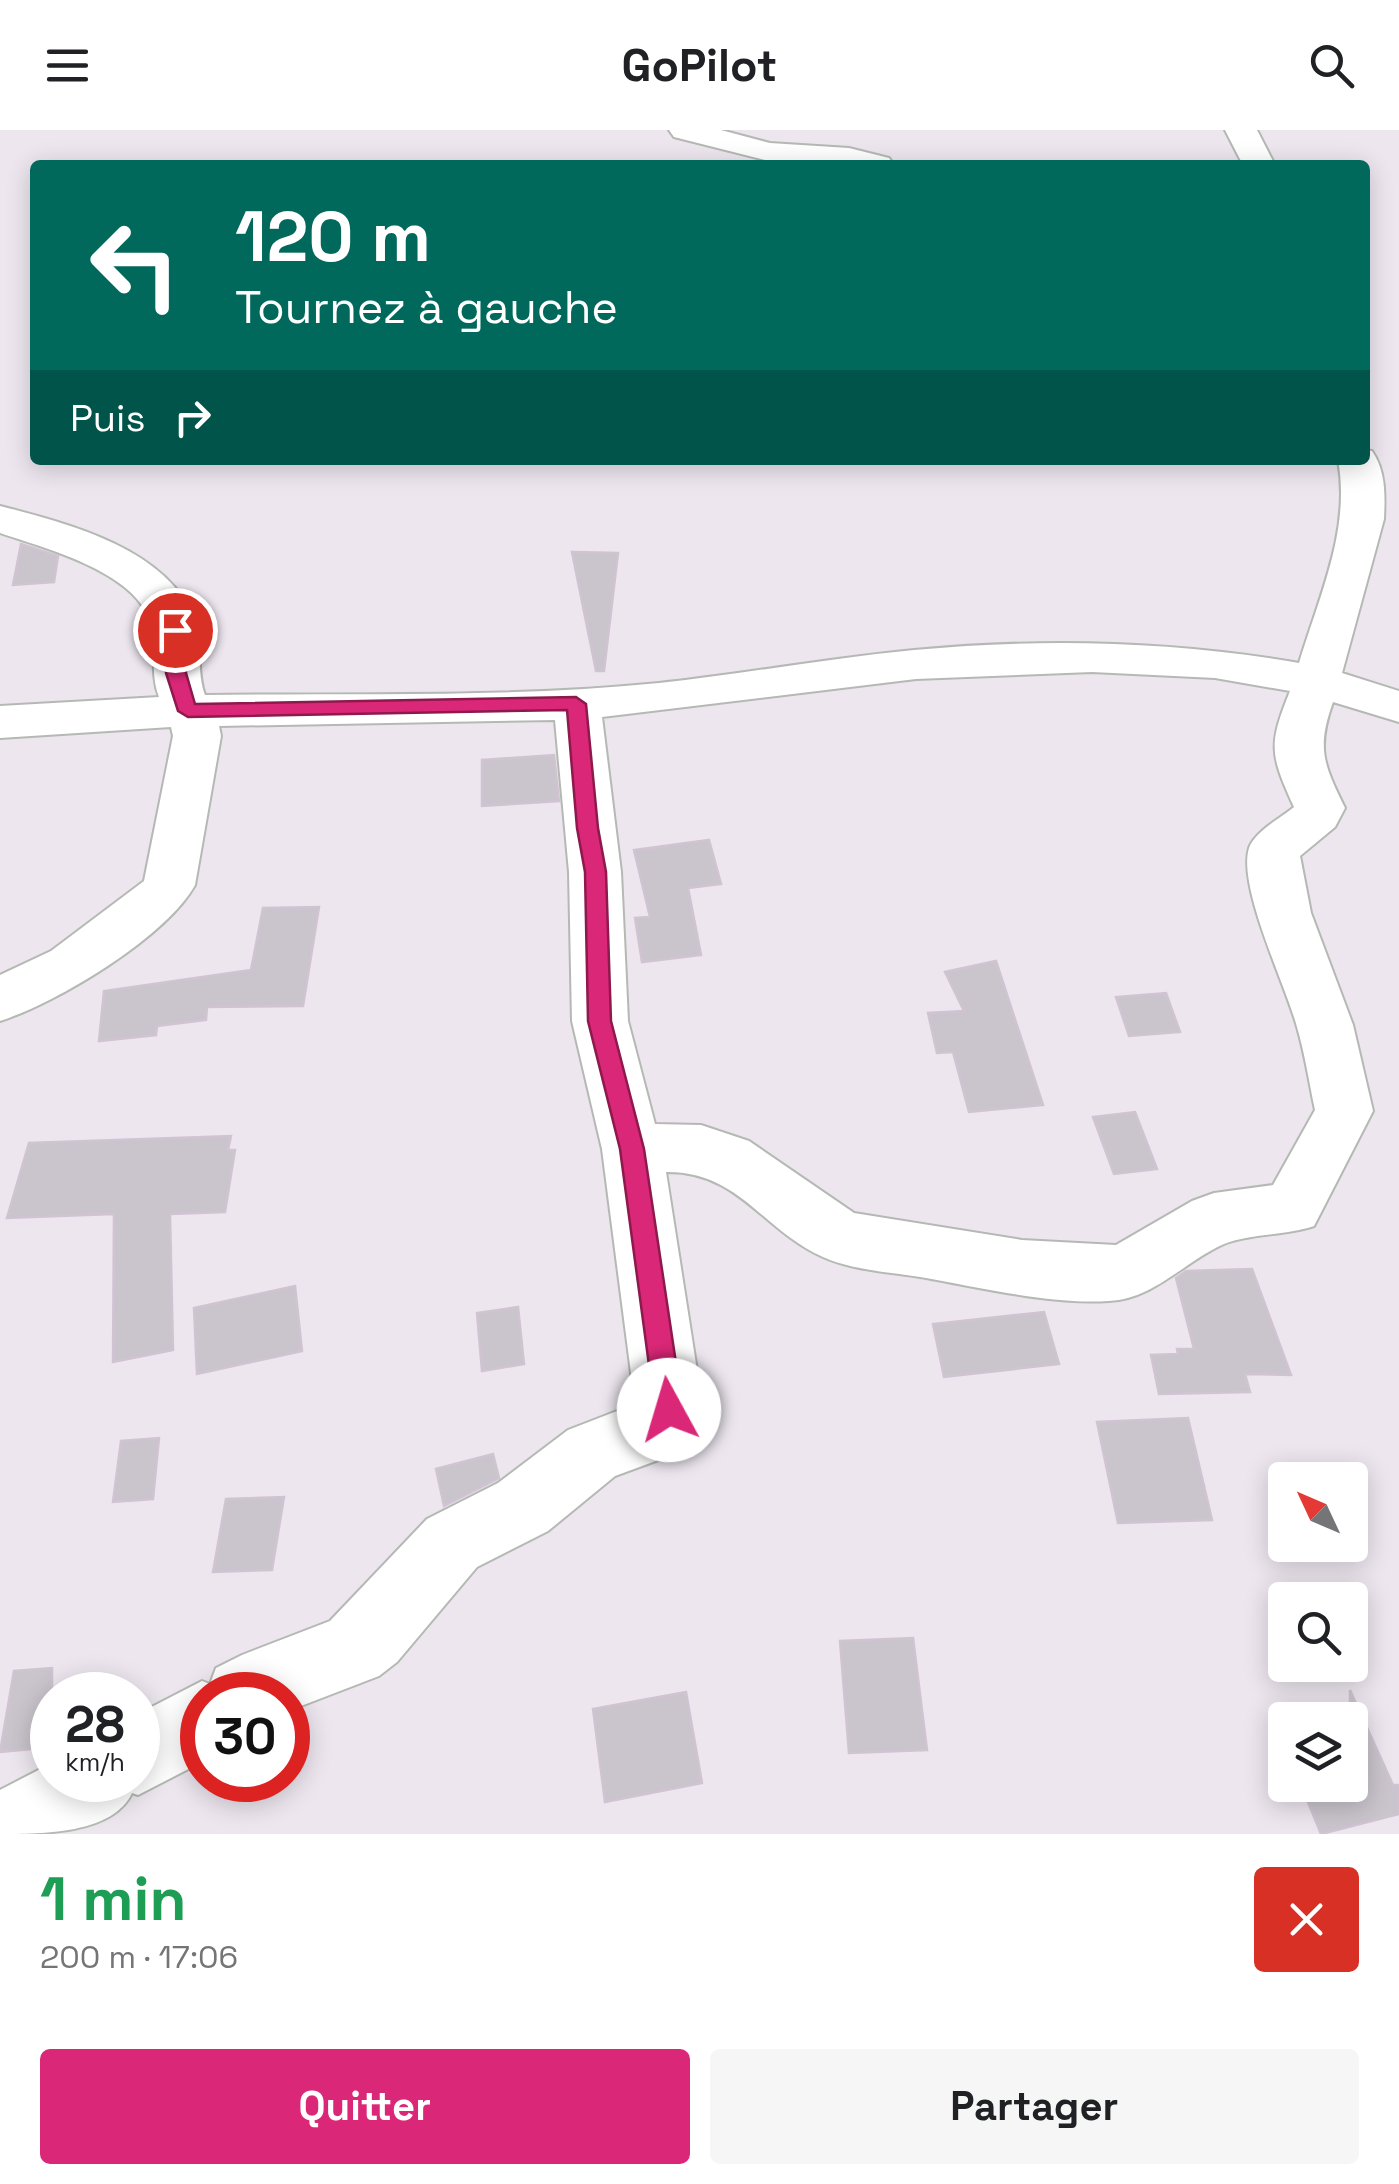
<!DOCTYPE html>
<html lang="fr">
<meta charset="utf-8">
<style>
:root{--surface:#fff;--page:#f6f6f6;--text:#202124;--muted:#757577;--accent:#db2777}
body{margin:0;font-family:"Space Grotesk",sans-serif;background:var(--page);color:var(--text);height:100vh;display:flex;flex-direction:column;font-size:38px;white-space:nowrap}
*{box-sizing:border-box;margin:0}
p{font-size:32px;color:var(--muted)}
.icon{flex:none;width:55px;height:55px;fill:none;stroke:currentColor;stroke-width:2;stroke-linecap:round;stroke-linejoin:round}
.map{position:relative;height:1704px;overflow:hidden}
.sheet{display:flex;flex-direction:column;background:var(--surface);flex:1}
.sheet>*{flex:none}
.banner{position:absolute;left:30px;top:30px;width:1340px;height:305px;border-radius:10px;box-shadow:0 5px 25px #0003;background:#00695c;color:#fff;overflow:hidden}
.needle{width:65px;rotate:314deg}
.controls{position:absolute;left:1268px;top:1332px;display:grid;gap:20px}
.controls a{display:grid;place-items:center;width:100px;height:100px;border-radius:10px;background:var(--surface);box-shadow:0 5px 25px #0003;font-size:50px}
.speed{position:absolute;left:30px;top:1542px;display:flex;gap:20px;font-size:50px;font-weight:700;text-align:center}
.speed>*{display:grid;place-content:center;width:130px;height:130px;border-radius:50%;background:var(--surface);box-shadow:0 5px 25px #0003;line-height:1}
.speed small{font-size:25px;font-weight:400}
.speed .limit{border:15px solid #d22;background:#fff;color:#111}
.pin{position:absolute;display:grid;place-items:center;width:85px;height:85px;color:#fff;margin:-42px;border:5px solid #fff;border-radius:50%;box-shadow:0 2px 10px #0007}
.me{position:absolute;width:110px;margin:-55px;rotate:354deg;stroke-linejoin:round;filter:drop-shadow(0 0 8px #0008)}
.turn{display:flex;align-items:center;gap:35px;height:210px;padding:0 40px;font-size:45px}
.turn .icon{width:130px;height:130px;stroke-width:2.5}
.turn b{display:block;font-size:70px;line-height:85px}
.then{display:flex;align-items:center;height:95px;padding:0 40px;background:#0003;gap:20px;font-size:38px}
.round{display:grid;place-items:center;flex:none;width:105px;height:105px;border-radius:10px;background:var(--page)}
.head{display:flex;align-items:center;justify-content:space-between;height:170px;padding:0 40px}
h1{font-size:60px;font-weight:700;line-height:75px;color:#1e9e55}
.button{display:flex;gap:20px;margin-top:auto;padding:20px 40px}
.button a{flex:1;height:115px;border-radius:10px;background:var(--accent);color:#fff;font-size:40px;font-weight:700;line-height:115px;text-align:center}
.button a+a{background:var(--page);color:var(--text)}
header{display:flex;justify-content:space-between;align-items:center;height:130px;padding:0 40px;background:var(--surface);font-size:45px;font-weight:700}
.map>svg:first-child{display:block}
.building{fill:#cac4cc;stroke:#d0c4d3;stroke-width:2.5}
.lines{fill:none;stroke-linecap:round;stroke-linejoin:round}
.street-casing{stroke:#b5b9b3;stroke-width:4}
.street{fill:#fff;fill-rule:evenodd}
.route{fill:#db2777;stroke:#8e194d;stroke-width:2.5}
</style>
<header><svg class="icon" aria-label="menu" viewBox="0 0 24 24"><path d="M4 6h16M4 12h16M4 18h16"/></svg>GoPilot<svg class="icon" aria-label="search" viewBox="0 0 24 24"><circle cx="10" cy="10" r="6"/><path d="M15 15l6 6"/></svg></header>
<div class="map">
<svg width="1399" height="1704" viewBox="0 0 1399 1704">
<rect width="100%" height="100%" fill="#ede6ef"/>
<path class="building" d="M21,414L58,426L54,452L13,455Z
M572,422L618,423L604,541H596Z
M554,625L559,671L482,676V630Z
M709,710L721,754L688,758L701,825L642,832L635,788L650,787L634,720Z
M319,777L303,876L207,877L206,890L157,896L156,905L99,911L104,861L251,840L263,778Z
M996,831L1043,975L969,982L953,922L937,923L928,883L964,881L945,842Z
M1166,863L1180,902L1129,906L1116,867Z
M1135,982L1157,1039L1114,1044L1093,987Z
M231,1006L228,1020H235L225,1082L170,1084L173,1220L113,1232L114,1084L7,1088L29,1013Z
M1252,1139L1291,1245L1245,1244L1250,1262L1159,1264L1151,1225L1178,1224L1177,1219H1194L1176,1148L1186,1141Z
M295,1156L302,1221L197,1244L194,1178Z
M518,1177L524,1234L482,1241L477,1183Z
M1044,1182L1059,1234L944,1247L933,1194Z
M1188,1288L1212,1390L1118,1393L1097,1292Z
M159,1308L153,1369L113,1372L121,1311Z
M493,1324L499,1348L444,1376L436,1339Z
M284,1367L272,1440L213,1442L226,1369Z
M913,1508L927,1620L849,1623L840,1511Z
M52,1538V1617L0,1622L14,1541Z
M1350,1560L1393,1655H1399V1684L1321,1704L1301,1655H1350Z
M686,1562L702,1653L605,1672L593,1579Z"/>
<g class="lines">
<g class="street-casing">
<path id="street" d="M669,0H721L770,13L849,18L889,28L894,35L769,31L674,7Z
M1225,0H1257L1275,35H1243Z
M1365,320L1372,321C1386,341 1385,366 1384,389L1342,543L1399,561V592L1333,572C1316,619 1324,635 1345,678L1335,697L1300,726L1311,783L1353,895L1373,981L1314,1096C1285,1106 1251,1103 1224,1114C1185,1131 1154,1169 1109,1171C1049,1175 979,1157 920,1147C888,1142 852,1140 823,1127C762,1100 739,1041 666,1042L703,1279L680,1322L615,1346L548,1401L477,1437L397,1532L379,1546L288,1581V1565H202V1632L138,1665L132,1663C113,1704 42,1704 0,1704V1660L52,1633V1650H138V1584L202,1551L210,1554L216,1538L242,1525L330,1491L427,1389L498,1353L568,1300L635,1274L602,1019L572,891L569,742L555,590L219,596L221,606L195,755C166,807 57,873 0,891V845L51,821L144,751L173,606L171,597L0,608V576L159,567C149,542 158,516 150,491C134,441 44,418 0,403V376C66,393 167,418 194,489C203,513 196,541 205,565C355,563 509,568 659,553C744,544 829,528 914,520C1042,508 1173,511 1299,533C1319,467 1351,399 1338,330H1365ZM1092,542L1215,548L1290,561C1268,616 1270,624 1294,677C1281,688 1255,701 1249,718C1237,756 1286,856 1297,897C1305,924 1309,952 1315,980L1273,1055L1214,1063L1192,1071L1116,1115L1022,1110L854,1083L749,1011L701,995L655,994L628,891L621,742L602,587L916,549Z"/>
</g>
<use href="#street" class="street"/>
</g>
<path class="route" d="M175,494L184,500L186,543L195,574L576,567L586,574L598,698L606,742L611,891L644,1019L683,1280L679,1289L669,1292L659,1289L655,1280L620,1019L588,891L585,742L577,698L567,580L188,587L178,581L166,543L165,500Z"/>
</svg>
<div class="controls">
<a><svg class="needle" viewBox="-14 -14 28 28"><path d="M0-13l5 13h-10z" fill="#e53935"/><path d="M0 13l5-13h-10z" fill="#757577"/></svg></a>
<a><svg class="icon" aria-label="search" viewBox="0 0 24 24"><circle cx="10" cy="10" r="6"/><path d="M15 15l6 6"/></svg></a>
<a><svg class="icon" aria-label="layers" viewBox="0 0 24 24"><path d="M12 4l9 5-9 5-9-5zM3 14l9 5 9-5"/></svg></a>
</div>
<div class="speed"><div>28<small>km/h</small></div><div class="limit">30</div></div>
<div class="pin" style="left:175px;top:500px;background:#d93025"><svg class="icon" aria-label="arrive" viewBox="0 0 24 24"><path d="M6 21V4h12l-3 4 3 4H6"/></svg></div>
<svg class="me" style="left:669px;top:1280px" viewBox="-20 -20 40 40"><circle r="19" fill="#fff"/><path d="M0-13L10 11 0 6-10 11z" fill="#db2777"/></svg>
<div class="banner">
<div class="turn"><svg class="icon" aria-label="left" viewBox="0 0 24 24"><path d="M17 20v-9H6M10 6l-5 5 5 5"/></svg><div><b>120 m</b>Tournez à gauche</div></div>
<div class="then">Puis<svg class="icon" aria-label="right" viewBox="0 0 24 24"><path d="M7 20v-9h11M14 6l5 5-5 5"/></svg></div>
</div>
</div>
<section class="sheet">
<div class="head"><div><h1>1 min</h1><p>200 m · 17:06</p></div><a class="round" style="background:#d93025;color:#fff"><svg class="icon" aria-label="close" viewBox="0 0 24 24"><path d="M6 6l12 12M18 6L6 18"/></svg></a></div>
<div class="button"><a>Quitter</a><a>Partager</a></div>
</section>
